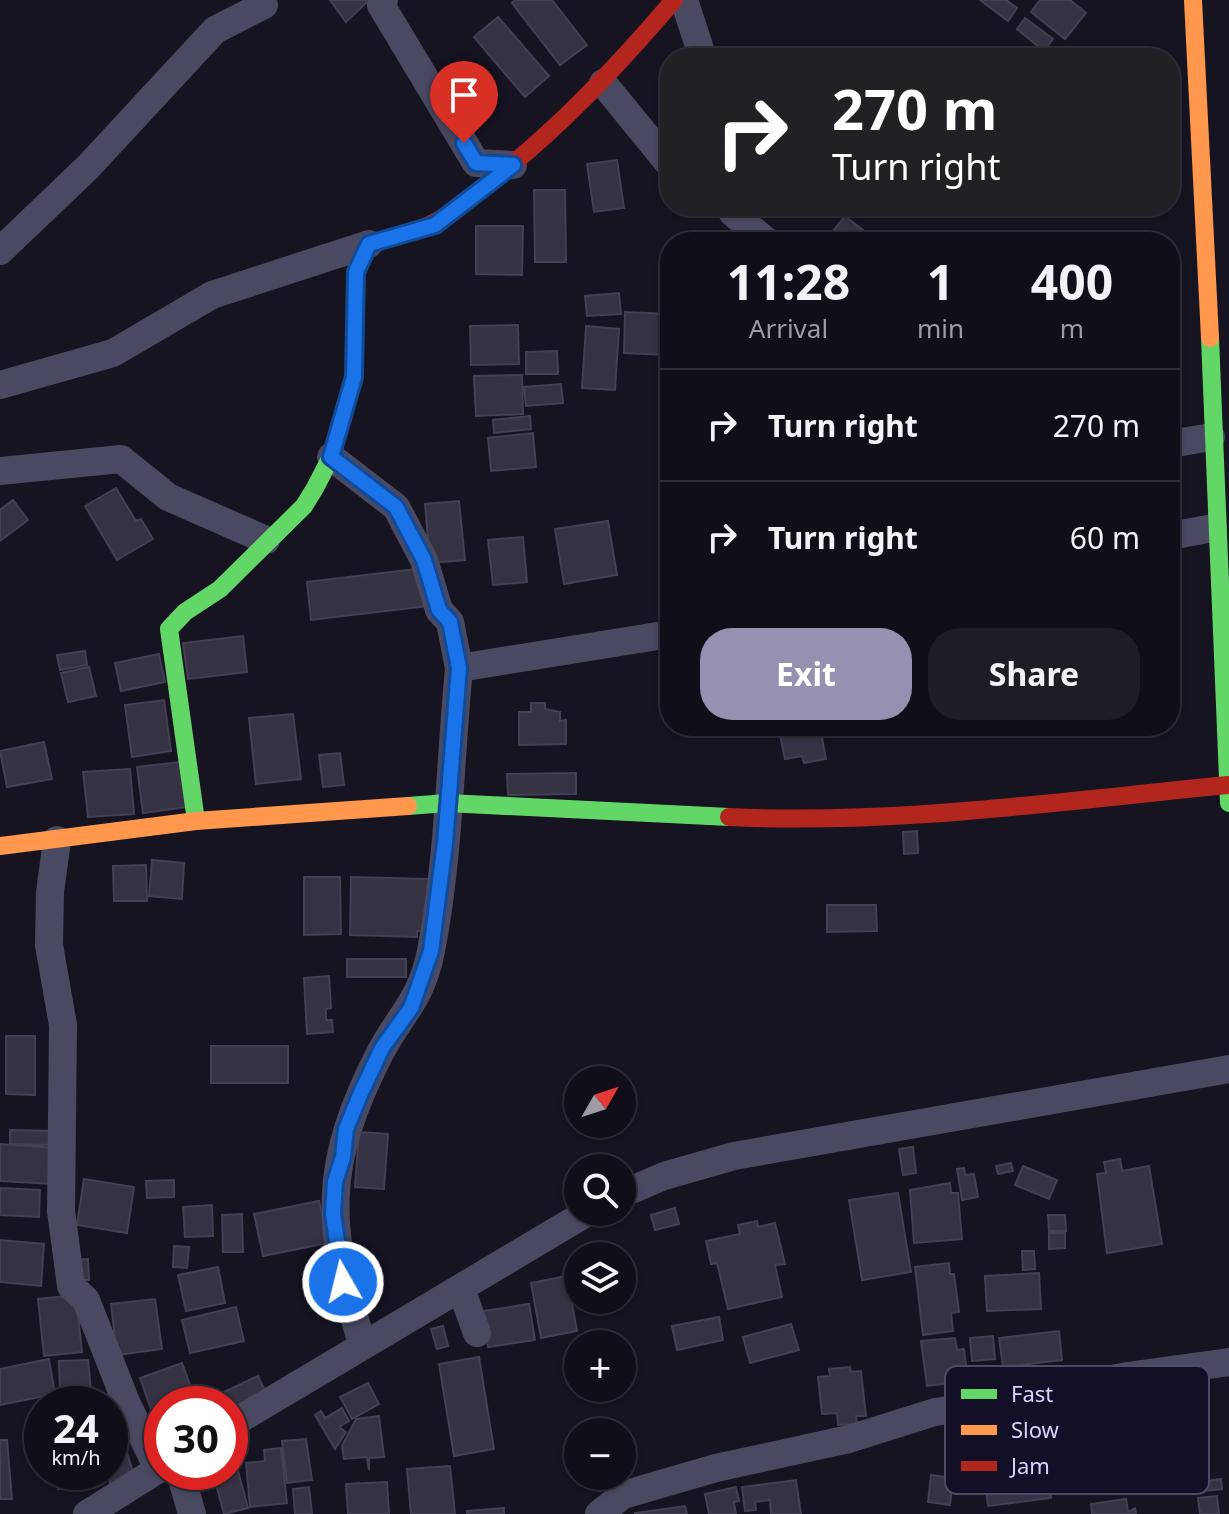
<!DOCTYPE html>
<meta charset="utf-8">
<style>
:root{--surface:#100f19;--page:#1e1d26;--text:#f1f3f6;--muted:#9c9ca2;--line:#302f38;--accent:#9591b1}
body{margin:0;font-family:"Noto Sans",sans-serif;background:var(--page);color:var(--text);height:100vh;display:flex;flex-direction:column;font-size:30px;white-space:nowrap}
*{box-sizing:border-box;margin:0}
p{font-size:26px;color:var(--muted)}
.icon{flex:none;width:44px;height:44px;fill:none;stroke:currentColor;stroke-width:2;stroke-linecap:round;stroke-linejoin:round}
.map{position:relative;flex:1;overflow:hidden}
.sheet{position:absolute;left:660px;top:232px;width:520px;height:504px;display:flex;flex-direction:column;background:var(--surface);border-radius:32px;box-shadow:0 2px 6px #0004,0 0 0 2px var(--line)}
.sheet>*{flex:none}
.guide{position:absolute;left:660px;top:48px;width:520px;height:168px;border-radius:32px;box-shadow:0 2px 6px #0004,0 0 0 2px var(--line);background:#202124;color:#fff;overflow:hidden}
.needle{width:52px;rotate:51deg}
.fabs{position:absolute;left:564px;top:1066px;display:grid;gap:16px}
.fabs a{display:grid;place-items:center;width:72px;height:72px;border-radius:50%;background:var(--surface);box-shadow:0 2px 6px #0004,0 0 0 2px var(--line);font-size:40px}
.speed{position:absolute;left:24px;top:1386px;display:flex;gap:16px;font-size:40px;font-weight:700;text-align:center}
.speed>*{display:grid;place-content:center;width:104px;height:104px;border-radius:50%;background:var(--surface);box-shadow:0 2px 6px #0004,0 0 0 2px var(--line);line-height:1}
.speed small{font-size:20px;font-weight:400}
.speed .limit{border:12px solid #d22;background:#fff;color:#111}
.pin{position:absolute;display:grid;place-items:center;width:68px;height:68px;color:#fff;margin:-82px -34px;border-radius:50% 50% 50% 0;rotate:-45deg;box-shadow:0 0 8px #0007}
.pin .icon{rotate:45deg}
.me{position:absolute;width:88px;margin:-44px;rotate:352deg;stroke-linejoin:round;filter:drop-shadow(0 0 6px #0008)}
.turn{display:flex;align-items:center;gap:28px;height:168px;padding:0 40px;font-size:36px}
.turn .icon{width:104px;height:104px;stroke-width:2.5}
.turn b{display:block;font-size:56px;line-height:68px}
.eta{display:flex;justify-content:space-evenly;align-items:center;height:136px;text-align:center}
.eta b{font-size:48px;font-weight:700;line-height:56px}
.button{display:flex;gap:16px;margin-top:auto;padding:16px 40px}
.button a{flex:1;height:92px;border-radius:32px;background:var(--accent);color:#fff;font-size:32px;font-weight:700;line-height:92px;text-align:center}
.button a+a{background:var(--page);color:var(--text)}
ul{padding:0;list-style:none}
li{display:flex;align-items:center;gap:24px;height:112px;padding:0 40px;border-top:2px solid var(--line)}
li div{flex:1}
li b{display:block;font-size:30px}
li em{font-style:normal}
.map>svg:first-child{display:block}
.building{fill:#343243;stroke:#433f54;stroke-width:2}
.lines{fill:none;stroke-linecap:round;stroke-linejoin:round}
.street{stroke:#4a4962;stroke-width:28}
.fast{stroke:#63d668;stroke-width:18}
.slow{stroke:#ff974d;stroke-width:18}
.jam{stroke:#b3261e;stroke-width:18}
.route-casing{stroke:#114b97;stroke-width:20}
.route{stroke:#1a73e8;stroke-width:14}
.key{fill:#130f26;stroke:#4e4a67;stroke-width:2}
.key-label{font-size:22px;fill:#d9d4ff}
</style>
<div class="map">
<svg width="1229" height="1514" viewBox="0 0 1229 1514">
<rect width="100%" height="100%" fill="#161421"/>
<path class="building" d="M330,0H369L346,22Z
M515,0H552L587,45L560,65L512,3Z
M980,0H1006L1017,8L1008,21Z
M1040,0H1070L1086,13L1065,39L1031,12Z
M498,17L549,76L525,97L474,37Z
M1025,18L1053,39L1044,51L1017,29Z
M617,160L624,208L594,212L587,164Z
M534,190H565L566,262H535Z
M845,216L878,242L826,240Z
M476,226H523L522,275L476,274Z
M734,228L751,242H723Z
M619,293L621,314L587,316L585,296Z
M625,312L669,314L668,355L624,353Z
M518,325L519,364L471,365L470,326Z
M586,326L619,329L615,390L582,388Z
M557,351L558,374H526V352Z
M522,375L523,414L476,416L474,376Z
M561,384L563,403L526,406L524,387Z
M530,416L531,429L494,433L493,420Z
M533,433L536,467L491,471L488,438Z
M116,488L136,521L141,519L153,539L117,560L85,506Z
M13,500L28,520L0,541V510Z
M459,501L465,560L430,563L425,504Z
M608,521L617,575L564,584L555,529Z
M523,537L527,582L493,585L488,540Z
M424,568L429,606L311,620L307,582Z
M243,636L247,672L188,679L183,643Z
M85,651L87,665L60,670L57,655Z
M159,654L165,682L121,691L115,663Z
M89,667L96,696L68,702L61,673Z
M164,700L171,751L132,757L125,705Z
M531,703H545V709L560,712V721L566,720V744L519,745V712H531Z
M293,714L301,779L256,784L249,718Z
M778,726H820L826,759L804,763L802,756L785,759Z
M44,742L52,779L7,787L0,751Z
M340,753L344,785L323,787L319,755Z
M180,762L187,807L143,813L137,767Z
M130,769L134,814L88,817L83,772Z
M576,773V794L508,795L507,774Z
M917,831L918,853L904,854L903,832Z
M152,860L184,863L182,899L149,896Z
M146,865L147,901H114L113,866Z
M304,877H340L341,934L304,935Z
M351,877L429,879L425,932L417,931V937L350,935Z
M827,905H876L877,931L827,932Z
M347,959H406V977H347Z
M329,976L331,1008L326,1009V1020H332L333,1032L307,1034L304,978Z
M6,1036H35V1095L6,1094Z
M211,1046H288V1083H211Z
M10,1130L57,1131V1145L10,1144Z
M359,1132L388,1134L384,1189L355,1187Z
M0,1144L55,1148L53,1184L0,1181Z
M913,1147L916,1173L903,1175L899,1149Z
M1120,1159L1122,1171L1149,1166L1162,1244L1107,1253L1097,1174L1106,1173L1104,1162Z
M1011,1163L1013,1171L998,1174L996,1166Z
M1023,1166L1057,1180L1049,1199L1015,1185Z
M964,1168L965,1175L974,1174L978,1197L962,1200L957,1169Z
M84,1179L134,1187L127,1233L77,1225Z
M174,1180V1197L147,1198L146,1181Z
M950,1183L951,1193H958L962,1239L914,1243L910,1190Z
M0,1188L40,1190L39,1217L0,1215Z
M898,1193L911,1272L862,1280L849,1200Z
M319,1201L328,1243L263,1256L254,1214Z
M212,1205L213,1236L185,1237L183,1207Z
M675,1208L679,1224L655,1230L651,1215Z
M242,1214L243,1252H223L222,1215Z
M1048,1215H1065L1066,1231H1049Z
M757,1221L758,1227L775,1223L785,1264L775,1265L782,1297L728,1309L717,1263L711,1264L706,1241L740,1234L738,1225Z
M1049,1233H1065V1248L1049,1249Z
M0,1240L44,1244L41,1286L0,1282Z
M174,1246L189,1247L187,1268L173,1267Z
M1022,1251H1034L1035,1269L1023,1270Z
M88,1259L89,1280H75L73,1260Z
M949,1263L950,1274H954L959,1312L951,1313L953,1331L923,1335L915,1267Z
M218,1267L225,1303L186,1311L178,1275Z
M1039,1273L1041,1309L987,1311L985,1276Z
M567,1276L577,1331L541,1338L531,1283Z
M76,1295L82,1352L44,1356L38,1299Z
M155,1299L162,1349L117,1355L111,1304Z
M529,1304L535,1340L488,1347L483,1311Z
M236,1307L244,1341L190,1353L182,1320Z
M719,1317L723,1340L677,1350L672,1326Z
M791,1324L799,1350L750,1363L743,1337Z
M443,1326L448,1346L437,1349L431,1329Z
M1059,1331L1062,1360L1003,1367L999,1338Z
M993,1336L995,1359L972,1361L970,1338Z
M955,1338L957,1350L964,1349L968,1381L927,1386L921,1341Z
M479,1357L494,1449L454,1456L439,1364Z
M49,1359L55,1394L0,1405V1369Z
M88,1360L91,1390L60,1392L59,1361Z
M182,1363L197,1404H162V1418L155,1420L140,1378Z
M850,1367L851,1372L861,1371L866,1416H856L857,1424L838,1425L837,1413L822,1414L818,1377L830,1376L829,1369Z
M258,1376L267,1395L230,1410L222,1393Z
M368,1383L379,1404L352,1419L340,1397Z
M342,1408L349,1421L339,1427L346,1432L335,1449L315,1415L321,1411L325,1418Z
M379,1416L384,1457L369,1458V1470L367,1457L344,1459L342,1446L356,1419Z
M306,1439L312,1480L287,1483L282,1441Z
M0,1440H7L12,1499H0Z
M125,1446L135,1479L111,1486L107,1472L110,1450Z
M281,1448L287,1503L250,1507L246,1463L265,1461L264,1450Z
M450,1466L455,1514H411L407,1469Z
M237,1467L248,1508L224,1514L213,1473L230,1472V1468Z
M54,1472H101L102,1478L58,1489Z
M931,1475L953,1478L950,1505L928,1502Z
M1047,1475L1051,1498L988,1506L985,1483Z
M1221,1479L1222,1489L1194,1492L1193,1483Z
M796,1480L801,1514H771L770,1500L755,1502L756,1510L745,1511L742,1487Z
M387,1482L389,1514H348L346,1484Z
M309,1487L312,1514H295L293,1489Z
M736,1487L739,1501L734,1502L736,1514H709L705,1494Z
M1217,1496L1219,1514H1200L1198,1498Z
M1126,1499L1128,1512L1135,1508L1136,1514H1092L1091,1504Z
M685,1506L687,1514H635V1513Z
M504,1508V1514H467V1511Z"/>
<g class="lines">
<path class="street" d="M384,0L381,5L476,163L513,165
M684,0L703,58
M603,83L670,165
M731,206L732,212L767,242
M0,251L88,167L215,30L264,5
M0,385L113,353L212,295L369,244
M1170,444L1211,437
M331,457L396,507L424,560L439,610L450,622L459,668
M0,471L121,459L168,497L266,540
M1170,536L1213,528
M57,840L50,892L49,945L63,1025L61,1211L71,1286L86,1300L126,1402L158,1469
M622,1194L664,1176L734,1156L1229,1069
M461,1289L477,1333
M362,1343C325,1226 323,1164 380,1053C401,1013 421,1001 431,951C449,858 450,761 459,668L670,634
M230,1425L588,1212
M180,1472L192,1514
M87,1514L162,1467
M599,1514L623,1495L716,1468L849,1439L935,1412L1031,1397L1127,1376L1229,1362"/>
<path class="fast" d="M1210,338L1229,803
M408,806L447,803L729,817
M196,821L169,629L185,612L220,589L304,506L315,488L331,457L354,377L356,272L369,244L414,231"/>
<path class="slow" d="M1193,0L1210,338
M0,846L196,821L408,806"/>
<path class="jam" d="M414,231C441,223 459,206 481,189C554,134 615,69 674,0
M729,817C895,825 1063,801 1228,785"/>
</g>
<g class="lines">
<g class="route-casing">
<path id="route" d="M343,1282L333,1214L335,1182L343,1157L346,1129L360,1095L382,1048L411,1008L431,951L445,843L459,668L450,622L439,610L424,560L396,507L331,457L354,377L356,272L369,244L435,225L513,165L476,163L464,143"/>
</g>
<use href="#route" class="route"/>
</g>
<rect x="945" y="1366" width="264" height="128" rx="12" class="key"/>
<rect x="961" y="1389" width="36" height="10" fill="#63d668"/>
<rect x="961" y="1425" width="36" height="10" fill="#ff974d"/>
<rect x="961" y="1461" width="36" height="10" fill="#b3261e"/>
<g class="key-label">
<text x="1011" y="1402">Fast</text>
<text x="1011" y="1438">Slow</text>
<text x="1011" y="1474">Jam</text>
</g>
</svg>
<div class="fabs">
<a><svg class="needle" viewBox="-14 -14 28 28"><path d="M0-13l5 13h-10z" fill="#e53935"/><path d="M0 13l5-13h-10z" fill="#9c9ca2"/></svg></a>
<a><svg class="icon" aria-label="search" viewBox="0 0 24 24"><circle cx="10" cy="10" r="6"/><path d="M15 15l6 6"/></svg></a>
<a><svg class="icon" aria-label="layers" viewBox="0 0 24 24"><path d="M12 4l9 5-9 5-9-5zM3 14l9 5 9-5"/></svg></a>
<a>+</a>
<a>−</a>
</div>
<div class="speed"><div>24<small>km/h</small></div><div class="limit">30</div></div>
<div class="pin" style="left:464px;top:143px;background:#d93025"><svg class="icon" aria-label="arrive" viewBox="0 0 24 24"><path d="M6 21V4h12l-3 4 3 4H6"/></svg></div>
<svg class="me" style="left:343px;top:1282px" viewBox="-20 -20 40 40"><circle r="17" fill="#1a73e8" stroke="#fff" stroke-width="3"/><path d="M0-11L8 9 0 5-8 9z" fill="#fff"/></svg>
<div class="guide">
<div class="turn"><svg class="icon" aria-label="right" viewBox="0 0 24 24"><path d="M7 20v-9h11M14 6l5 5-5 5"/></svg><div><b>270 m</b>Turn right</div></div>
</div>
<section class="sheet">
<div class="eta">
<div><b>11:28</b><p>Arrival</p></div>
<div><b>1</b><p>min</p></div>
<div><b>400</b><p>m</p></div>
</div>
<ul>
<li><svg class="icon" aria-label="right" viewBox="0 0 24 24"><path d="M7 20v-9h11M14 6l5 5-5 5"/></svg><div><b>Turn right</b></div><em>270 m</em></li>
<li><svg class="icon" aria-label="right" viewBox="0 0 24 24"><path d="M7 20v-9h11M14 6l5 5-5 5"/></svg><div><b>Turn right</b></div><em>60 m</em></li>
</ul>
<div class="button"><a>Exit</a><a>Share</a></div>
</section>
</div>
